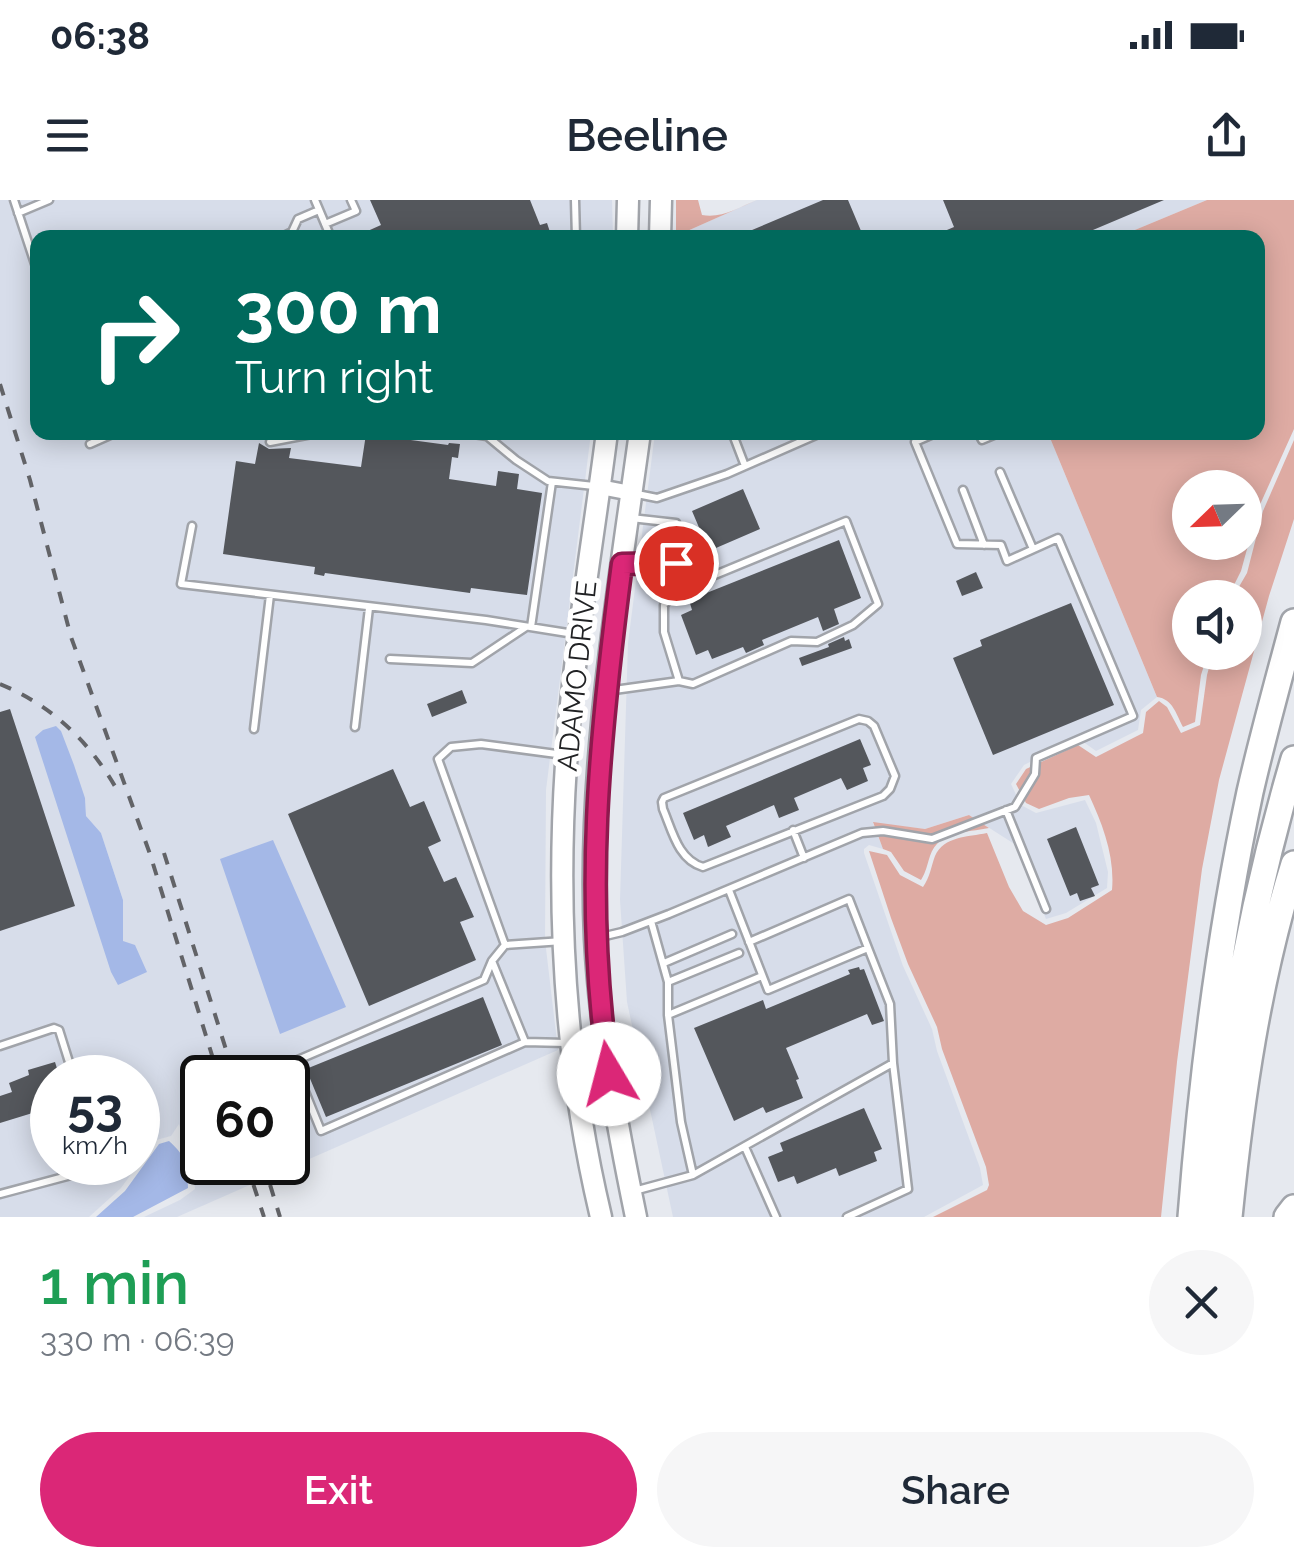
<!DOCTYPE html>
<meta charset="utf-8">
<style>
:root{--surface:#fff;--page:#f6f6f7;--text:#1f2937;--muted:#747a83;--accent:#db2777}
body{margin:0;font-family:Raleway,sans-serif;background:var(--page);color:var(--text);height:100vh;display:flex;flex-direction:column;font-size:38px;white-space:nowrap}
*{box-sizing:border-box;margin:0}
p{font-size:32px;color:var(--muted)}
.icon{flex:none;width:55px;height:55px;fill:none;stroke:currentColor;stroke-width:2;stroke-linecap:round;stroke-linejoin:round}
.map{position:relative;height:1017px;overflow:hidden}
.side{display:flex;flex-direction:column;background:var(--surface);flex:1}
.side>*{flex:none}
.guide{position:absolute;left:30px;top:30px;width:1235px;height:210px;border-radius:20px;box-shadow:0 5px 25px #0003;background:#00695c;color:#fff;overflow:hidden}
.needle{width:65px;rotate:247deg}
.buttons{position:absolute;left:1172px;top:270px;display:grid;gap:20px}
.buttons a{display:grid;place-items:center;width:90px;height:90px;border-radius:50%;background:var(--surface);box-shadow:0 5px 25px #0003;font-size:50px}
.speed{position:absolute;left:30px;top:855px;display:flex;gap:20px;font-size:50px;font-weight:700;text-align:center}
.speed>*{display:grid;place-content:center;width:130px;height:130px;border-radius:50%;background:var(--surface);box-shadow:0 5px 25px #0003;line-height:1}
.speed small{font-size:25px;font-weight:400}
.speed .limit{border:5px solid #111;border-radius:15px;background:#fff;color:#111}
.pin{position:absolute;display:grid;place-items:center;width:85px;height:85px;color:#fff;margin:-42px;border:5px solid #fff;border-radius:50%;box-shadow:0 2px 10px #0007}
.me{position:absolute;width:110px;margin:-55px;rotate:352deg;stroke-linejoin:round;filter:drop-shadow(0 0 8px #0008)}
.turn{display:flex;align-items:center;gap:35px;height:210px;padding:0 40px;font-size:45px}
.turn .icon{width:130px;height:130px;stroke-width:2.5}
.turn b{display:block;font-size:70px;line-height:85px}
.round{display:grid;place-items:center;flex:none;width:105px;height:105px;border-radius:52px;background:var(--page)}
.overview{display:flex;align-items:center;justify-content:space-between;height:170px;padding:0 40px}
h1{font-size:60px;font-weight:600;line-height:75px;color:#1e9e55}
.cta{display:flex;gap:20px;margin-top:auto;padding:20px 40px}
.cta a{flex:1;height:115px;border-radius:60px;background:var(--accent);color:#fff;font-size:40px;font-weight:600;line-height:115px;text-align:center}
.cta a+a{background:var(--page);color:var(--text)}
.status{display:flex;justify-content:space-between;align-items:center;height:70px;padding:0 50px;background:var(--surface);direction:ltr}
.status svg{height:28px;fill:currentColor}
header{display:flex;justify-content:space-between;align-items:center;height:130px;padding:0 40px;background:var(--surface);font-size:45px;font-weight:600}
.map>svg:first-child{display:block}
.built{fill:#d7ddea;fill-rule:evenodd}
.green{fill:#deaba3;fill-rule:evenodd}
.water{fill:#a4b8e7}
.building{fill:#54575c}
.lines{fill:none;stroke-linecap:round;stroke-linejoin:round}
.service-casing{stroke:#a1a4aa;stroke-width:11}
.minor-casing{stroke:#a1a4aa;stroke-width:19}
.primary-casing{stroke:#a1a4aa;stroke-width:25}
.motorway-casing{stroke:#a1a4aa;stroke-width:30}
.service{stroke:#fff;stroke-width:6}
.minor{stroke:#fff;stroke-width:14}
.primary{stroke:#fff;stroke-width:20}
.motorway{stroke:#fff;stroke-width:25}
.rail{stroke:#626367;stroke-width:4;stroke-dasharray:12 12;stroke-linecap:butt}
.route-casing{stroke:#8e194d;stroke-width:25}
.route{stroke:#db2777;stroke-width:18}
.labels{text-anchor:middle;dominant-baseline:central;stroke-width:10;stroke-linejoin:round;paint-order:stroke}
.street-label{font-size:28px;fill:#212224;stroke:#fff}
</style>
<div class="status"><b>06:38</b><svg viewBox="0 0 49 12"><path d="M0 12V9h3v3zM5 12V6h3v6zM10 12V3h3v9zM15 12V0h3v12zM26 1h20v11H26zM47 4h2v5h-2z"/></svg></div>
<header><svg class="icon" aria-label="menu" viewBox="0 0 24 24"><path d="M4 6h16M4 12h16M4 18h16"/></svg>Beeline<svg class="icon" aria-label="share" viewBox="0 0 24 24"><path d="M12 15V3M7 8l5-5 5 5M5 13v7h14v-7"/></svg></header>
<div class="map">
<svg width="1294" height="1017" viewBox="0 0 1294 1017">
<rect width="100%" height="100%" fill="#e6e9ef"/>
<path class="built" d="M0,0H612L613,37L38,38V232L591,233L546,590L545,740L558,850L177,1017H144L180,1000L195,989L193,968L179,924L171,936L156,940L121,988L89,1017H0ZM43,530L85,598L86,616L101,633L123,700V742ZM52,878H138V962H52ZM202,878H288V962H202Z
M757,0H1207L1118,37L676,38V36Z
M655,233H1048L1157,497L1141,510L1138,530L1096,551L1082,541L1048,553L1024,565L1011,584L1021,605L1036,613L1085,600L1096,623L1108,672L1107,688L1066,713L1046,719L1016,645L969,615L925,629L873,623L883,649L869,645L864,649V653L903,766L932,829L937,851L980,968L983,985L924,1017H673L627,802L620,700L628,443Z"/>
<path class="green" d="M676,0H698L702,15C721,19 739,7 757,0L676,36Z
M1207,0H1294V229L1258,309L1241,371L1228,397L1190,398V452L1208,453L1201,475L1195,522L1183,527C1176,514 1173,499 1157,497L1048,233L1258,232V38L1118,37ZM1190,288H1245V342H1190Z
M1294,240V319L1269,396L1219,580L1202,669L1177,862L1161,1017H933L987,990L989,985L986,967L942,849L937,827L908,764L891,718L869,651L887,655L900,675L923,687C930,677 931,667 935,656C944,636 968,637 987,633L1009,687L1023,711L1046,725L1068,718L1112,690C1115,657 1103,625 1089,595L1069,598L1039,609L1026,603L1016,584L1026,569L1078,545L1096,557L1143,533L1146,512L1159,501L1167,507L1181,533L1200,525L1207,475L1213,453L1245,452V398L1233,397L1247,373L1263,311Z
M969,615L989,628C966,633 939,630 930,656C927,665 926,672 921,680L904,671L891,652L883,649L873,622L925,629Z"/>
<path class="water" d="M56,526L61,531L74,565L85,598L86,616L101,633L123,700V741L135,745L147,772L118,785L111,772L35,537L43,530Z
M273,640L346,807L280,834L220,659Z
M169,941C186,956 188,966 188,988L133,1017H96L125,991L159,944Z"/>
<path class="building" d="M370,0H530L540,25L547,23L552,38H352L381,25Z
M823,0H848L864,38H733Z
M943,0H1164L1074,38H928L954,27Z
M366,234L448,245L449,243L460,244L458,258L452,257L449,279L496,286L498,271L519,274L517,289L542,293L527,395L471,388L470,393L325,373L324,376L314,374L315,367L223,354L236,261L255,264L259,243L269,249L291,248L289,258L361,267Z
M743,289L760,329L709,351L692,311Z
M839,340L861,398L834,409L839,424L823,431L818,417L762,440L764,445L746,453L743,447L712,459L708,450L696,455L681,415L692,410L689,400Z
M976,372L983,388L962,396L956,381Z
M1071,403L1114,505L993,555L953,458L982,446L980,440Z
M844,437L845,441L849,439L852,448L802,466L799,458L829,447L828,444Z
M462,490L467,503L432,517L427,504Z
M10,509L75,706L0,731V512Z
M860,539L871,565L863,568L868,581L847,590L841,578L794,598L799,610L779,618L774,605L726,626L731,637L708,647L704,635L694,640L683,613Z
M393,569L410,607L424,601L441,641L428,647L444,682L456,677L474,717L460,722L476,760L369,806L288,614Z
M1076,627L1099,685L1091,688L1095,696L1080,701L1077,693L1070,696L1047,639Z
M859,767L860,770L864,769L884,821L872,825L867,814L786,848L799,879L796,880L803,898L766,913L763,907L734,921L694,828L763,800L766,809L850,774L848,770Z
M483,797L502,845L326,917L306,869Z
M55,862L60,878H52V907L0,923V896L12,892L9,883L29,875L28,870Z
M864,908L882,949L874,952L877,961L839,976L836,968L797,984L794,976L778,982L768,957L783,951L780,943Z"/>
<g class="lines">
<g class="service-casing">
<path id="service" d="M14,0L38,73
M315,0L331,38
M575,0L576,38
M18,13L49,0
M325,24L356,11L351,0
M280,38L292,32L298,19L319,10
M460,232L487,236L516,260L548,281L594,286
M732,232L745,266
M978,232L982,240L1001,232
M270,242L322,232
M90,244L117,232
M1000,272L1033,349
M963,290L984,345
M637,294L657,298L727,274L823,232
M192,326L181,384L486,420L574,434
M623,364L676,363V323L631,318
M531,427L552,282
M390,459L472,463L526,427
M607,491L679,481L664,432V405L676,391L846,321L878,404L853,425L817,442L791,441L693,484L679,481
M859,519L868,521L874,526L895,576L890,589L883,596L703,667C678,660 672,630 663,609L662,602L664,598Z
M355,527L369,408
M254,529L270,395
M1006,610L1046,709
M793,630L804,658
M601,737L622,732L669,714L862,633L883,631L932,639L1015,607L1035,574L1036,558L1133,516L1058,338L1007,361L1001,345L957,344L915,242L938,232
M563,741L505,745L438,559L451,547L481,544L564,555
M749,742L849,699L868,748
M505,745L492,761L484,780L293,862L321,931L525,842L566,843
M492,761L525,842
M664,763L732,734
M668,782L739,753
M668,815L762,776
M0,846L54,828L59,830L74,878
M745,947L776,1017
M693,975L893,863L890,804L868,748L768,790L729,690
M634,991L693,975L681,922L668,815V782L651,721
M0,994L90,970L96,962
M847,1017L908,989L893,863"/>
</g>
<g class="minor-casing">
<path id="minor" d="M600,287L631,293"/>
</g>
<g class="primary-casing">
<path id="primary" d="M627,38L628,0
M660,38L661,0
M601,1017C566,870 556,715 566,564C573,453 593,343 607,232
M636,1017C617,925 600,833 595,739C587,570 617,400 640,232"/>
</g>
<g class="motorway-casing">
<path id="motorway" d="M1191,1017C1202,875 1220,732 1250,592C1263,535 1279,478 1294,422
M1211,1017C1222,862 1250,708 1294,559
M1229,1017C1241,897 1258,779 1294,664
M1287,1017L1294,1008"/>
</g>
<use href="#service" class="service"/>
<use href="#minor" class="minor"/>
<use href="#primary" class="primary"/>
<use href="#motorway" class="motorway"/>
<path class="rail" d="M0,184L30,280L71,437L150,654L219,878
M0,484C51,505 89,541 116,588
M164,653L235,878
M246,962L264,1017
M263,962L280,1017"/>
</g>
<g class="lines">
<g class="route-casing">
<path id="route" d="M609,874C583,697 599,539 622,364L676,363"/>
</g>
<use href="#route" class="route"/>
</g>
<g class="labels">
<g class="street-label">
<text transform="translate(577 476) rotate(-84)">ADAMO DRIVE</text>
</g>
</g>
</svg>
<div class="buttons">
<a><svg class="needle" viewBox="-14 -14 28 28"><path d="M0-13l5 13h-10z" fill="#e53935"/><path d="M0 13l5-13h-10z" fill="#747a83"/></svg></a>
<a><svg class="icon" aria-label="sound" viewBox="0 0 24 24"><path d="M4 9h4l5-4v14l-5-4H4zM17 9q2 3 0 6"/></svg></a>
</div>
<div class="speed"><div>53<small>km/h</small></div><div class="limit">60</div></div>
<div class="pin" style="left:676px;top:363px;background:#d93025"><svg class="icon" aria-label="arrive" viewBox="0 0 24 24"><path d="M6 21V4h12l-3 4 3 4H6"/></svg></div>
<svg class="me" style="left:609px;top:874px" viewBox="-20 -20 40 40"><circle r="19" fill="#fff"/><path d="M0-13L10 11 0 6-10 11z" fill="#db2777"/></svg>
<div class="guide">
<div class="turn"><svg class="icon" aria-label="right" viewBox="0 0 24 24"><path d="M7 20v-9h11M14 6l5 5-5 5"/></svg><div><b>300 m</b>Turn right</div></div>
</div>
</div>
<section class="side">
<div class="overview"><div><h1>1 min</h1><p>330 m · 06:39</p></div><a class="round"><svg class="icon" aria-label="close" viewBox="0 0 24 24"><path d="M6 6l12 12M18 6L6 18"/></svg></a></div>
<div class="cta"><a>Exit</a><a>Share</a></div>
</section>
